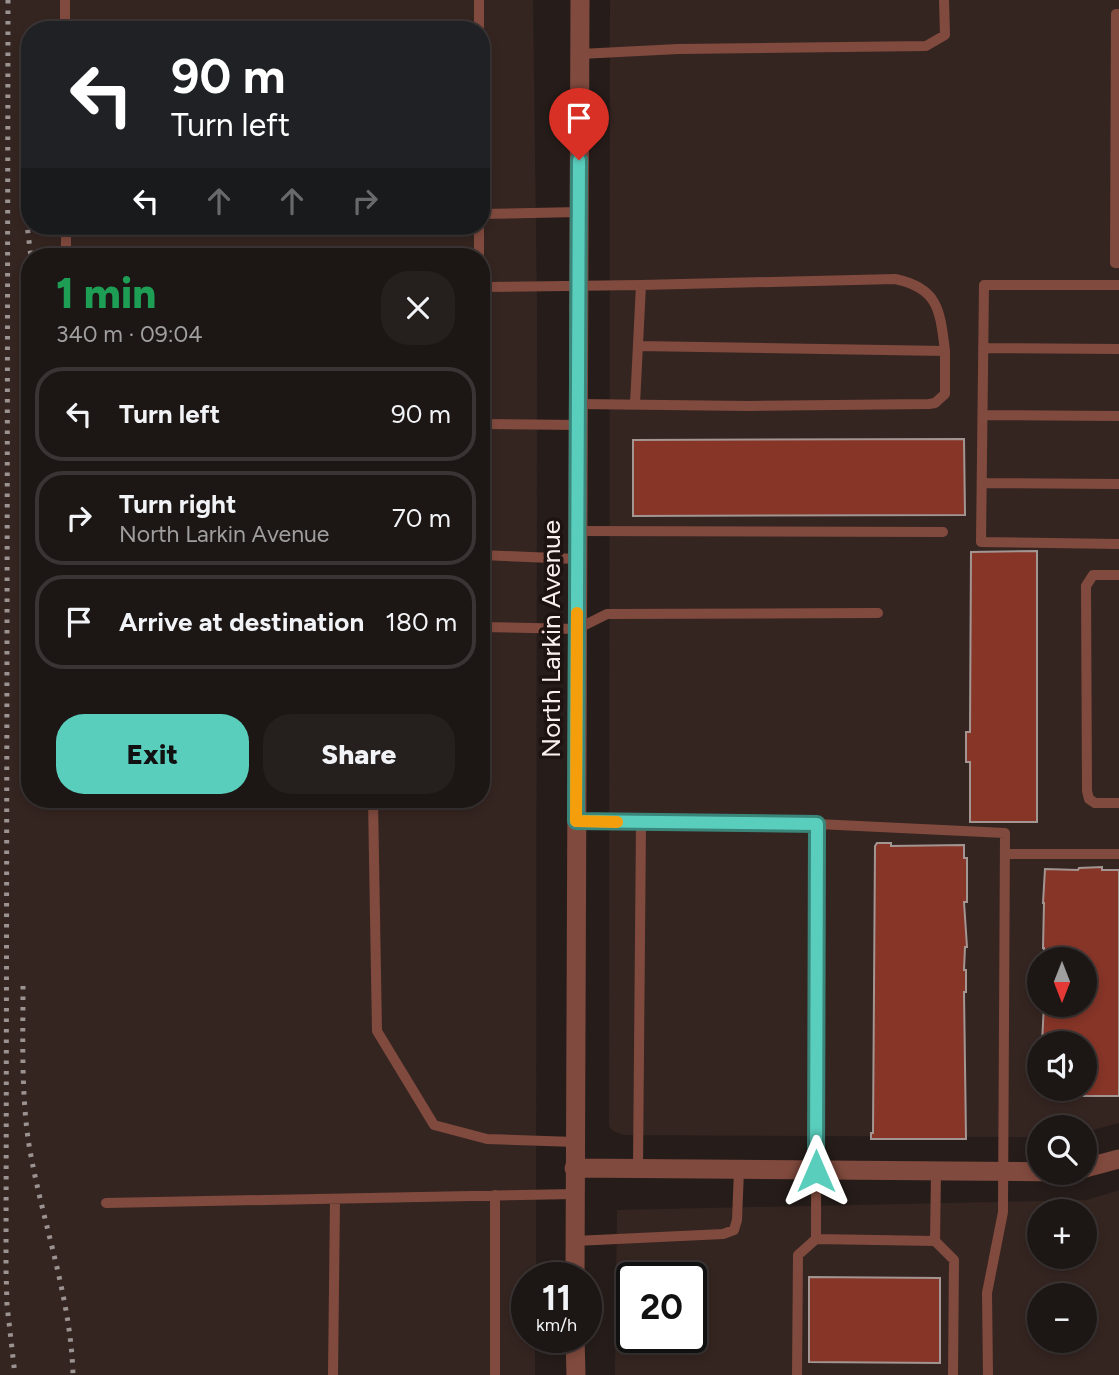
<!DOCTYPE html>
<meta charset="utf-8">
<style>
:root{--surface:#1c1614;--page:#251f1d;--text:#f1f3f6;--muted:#a09fa0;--line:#3a3534;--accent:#5acebd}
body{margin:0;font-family:Figtree,sans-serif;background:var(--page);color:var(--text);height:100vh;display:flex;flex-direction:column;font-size:26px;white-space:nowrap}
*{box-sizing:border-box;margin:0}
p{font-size:23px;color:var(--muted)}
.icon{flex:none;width:38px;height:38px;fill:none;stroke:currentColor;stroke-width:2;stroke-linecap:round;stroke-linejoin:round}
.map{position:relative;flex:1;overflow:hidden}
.details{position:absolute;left:21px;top:248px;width:469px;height:560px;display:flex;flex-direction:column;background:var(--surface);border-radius:28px;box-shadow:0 4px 10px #0003,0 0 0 2px var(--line)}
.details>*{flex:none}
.hud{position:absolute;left:21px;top:21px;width:469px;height:214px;border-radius:28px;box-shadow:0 4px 10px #0003,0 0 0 2px var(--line);background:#202124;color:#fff;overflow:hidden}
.needle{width:46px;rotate:180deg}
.fabs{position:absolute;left:1027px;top:947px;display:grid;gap:14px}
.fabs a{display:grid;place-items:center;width:70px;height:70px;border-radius:50%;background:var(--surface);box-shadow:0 4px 10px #0003,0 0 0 2px var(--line);font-size:35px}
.speed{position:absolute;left:511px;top:1262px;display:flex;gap:14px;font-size:35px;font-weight:700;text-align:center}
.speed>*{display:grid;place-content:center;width:91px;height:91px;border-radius:50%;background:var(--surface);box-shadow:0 4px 10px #0003,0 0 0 2px var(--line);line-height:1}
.speed small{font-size:18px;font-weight:400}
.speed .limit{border:4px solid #111;border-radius:10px;background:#fff;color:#111}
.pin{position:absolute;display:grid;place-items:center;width:60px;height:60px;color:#fff;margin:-72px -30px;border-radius:50% 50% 50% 0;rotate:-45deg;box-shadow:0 0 7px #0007}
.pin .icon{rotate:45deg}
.me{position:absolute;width:77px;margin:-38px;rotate:0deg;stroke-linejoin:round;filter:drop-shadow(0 0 5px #0008)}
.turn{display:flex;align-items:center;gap:24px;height:147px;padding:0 35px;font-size:32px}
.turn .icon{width:91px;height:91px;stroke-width:2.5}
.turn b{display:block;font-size:49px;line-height:60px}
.lanes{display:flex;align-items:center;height:66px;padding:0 35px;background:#0003;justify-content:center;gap:35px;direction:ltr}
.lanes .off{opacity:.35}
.round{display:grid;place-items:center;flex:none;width:74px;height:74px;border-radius:28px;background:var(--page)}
.overview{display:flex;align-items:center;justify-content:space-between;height:119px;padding:0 35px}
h1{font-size:42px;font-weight:800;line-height:52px;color:#1e9e55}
.cta{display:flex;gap:14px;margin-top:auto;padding:14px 35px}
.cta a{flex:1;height:80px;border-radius:28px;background:var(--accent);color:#111;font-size:28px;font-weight:800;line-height:80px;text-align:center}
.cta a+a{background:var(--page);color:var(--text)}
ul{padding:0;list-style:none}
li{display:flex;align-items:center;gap:21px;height:94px;margin:0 14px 10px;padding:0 21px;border:4px solid var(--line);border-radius:28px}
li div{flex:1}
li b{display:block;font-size:26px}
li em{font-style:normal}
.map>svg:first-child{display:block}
.built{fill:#352521;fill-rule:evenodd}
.building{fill:#863527;stroke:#a29592;stroke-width:2}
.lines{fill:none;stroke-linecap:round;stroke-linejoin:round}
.lane{stroke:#814a3e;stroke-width:10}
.street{stroke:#814a3e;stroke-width:19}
.rail{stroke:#9b9391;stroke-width:5;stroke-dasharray:3.5 7;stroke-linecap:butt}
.route-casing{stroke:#3a867b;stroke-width:18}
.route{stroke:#5acebd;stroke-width:12}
.slow{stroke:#f59e0b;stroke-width:12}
.labels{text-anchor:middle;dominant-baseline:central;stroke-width:7;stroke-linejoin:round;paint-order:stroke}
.street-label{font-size:26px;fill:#f7f0ee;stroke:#1d1311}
</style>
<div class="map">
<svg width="1119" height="1375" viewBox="0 0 1119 1375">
<rect width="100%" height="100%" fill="#261d1a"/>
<path class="built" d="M0,0H533L537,308L536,1277L527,1278V1337H535V1375H0ZM30,30H481V226H30ZM30,257H481V800H30Z
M610,0H1119V1123L1085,1132V1127H1040L1039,1137H1036L624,1135L613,1131L609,1126ZM1040,959H1085V1004H1040ZM1040,1043H1085V1088H1040Z
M1119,1190V1375H615L617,1210L1087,1200ZM1040,1211H1085V1256H1040ZM632,1278H691V1337H632ZM1040,1295H1085V1340H1040Z"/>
<path class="building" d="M964,439L965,515L633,516V440Z
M1037,551V822H970V762H966V732H970L971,552Z
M877,843H891V846L964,845V858H967V902H964L967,947H965L964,970H966V992H964L966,1139H871V1133H873L875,846Z
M1102,867V870H1119V1096H1042V1088H1085V1043H1042L1044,1004H1085V959H1044V948H1043L1044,903H1043L1045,869L1078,870L1079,868Z
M809,1277L940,1278V1363L809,1362Z"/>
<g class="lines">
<path class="lane" d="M65,0V30
M479,0V30
M1119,14H1116L1115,263H1119
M580,54L678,49L926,46L945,35L944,0
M481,214L579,212
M66,226V257
M479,226V257
M1119,285H984L981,542L1119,544
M481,287L641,285L895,279C939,288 940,311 945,351
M983,348L1119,349
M578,404L750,406L929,404L935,403L945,394V351L639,346
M635,404L641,285
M983,415L1119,416
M481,424L578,425
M982,483L1119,484
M577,531L943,532
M481,555L577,559
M1119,575H1093L1086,586L1087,791L1089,799L1095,803H1119
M481,627L577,629L607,614L878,613
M373,800L377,1031L434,1125L487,1139L575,1142
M576,821L817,824L816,1239
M817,824L1005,833L1003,1212L987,1293L988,1375
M1005,854H1119
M638,1168L641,822
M495,1195V1375
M106,1203L575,1194
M575,1241L723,1234L734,1230L737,1220L739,1170
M935,1241L936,1172
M333,1375L335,1199
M797,1375L798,1255L816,1239L935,1241L954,1260L953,1375"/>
<path class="street" d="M574,1168L1068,1172
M1085,1168L1119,1159
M575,1278L580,0
M575,1337L576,1375"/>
<path class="rail" d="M8,0L6,1269L7,1305L15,1375
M25,209L31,257
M23,986C23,1039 21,1093 29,1145C42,1222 71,1297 73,1375"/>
</g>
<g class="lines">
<g class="route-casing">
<path id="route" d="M579,160L576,821L817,824L816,1171"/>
</g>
<use href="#route" class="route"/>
<path class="slow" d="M577,613L576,821L617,822"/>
</g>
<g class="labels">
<g class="street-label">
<text transform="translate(551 639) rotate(-90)">North Larkin Avenue</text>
</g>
</g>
</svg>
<div class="fabs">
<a><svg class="needle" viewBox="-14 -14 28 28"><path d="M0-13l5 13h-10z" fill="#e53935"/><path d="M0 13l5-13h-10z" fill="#a09fa0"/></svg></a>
<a><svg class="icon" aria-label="sound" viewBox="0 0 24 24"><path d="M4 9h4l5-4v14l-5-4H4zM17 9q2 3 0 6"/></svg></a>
<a><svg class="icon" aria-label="search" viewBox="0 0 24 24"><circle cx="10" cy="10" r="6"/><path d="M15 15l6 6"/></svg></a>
<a>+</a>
<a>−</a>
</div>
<div class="speed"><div>11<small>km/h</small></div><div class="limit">20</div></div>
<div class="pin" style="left:579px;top:160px;background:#d93025"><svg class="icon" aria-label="arrive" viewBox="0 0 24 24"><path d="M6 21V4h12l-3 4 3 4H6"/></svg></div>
<svg class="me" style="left:816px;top:1171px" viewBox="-20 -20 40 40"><path d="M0-17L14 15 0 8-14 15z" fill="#5acebd" stroke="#fff" stroke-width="4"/></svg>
<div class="hud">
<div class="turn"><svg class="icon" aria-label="left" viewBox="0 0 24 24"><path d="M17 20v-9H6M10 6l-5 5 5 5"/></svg><div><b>90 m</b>Turn left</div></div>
<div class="lanes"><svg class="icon" aria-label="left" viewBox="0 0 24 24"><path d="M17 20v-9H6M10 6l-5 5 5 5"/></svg><svg class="icon off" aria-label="ahead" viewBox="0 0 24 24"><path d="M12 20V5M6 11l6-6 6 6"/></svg><svg class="icon off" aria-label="ahead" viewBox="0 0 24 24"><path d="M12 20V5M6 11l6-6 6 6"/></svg><svg class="icon off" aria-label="right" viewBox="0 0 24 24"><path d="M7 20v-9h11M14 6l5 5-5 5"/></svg></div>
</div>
<section class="details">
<div class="overview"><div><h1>1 min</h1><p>340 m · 09:04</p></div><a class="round"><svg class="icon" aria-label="close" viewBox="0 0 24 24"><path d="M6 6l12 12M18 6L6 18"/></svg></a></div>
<ul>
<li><svg class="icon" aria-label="left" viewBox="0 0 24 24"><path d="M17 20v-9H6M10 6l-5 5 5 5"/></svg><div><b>Turn left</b></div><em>90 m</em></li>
<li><svg class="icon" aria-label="right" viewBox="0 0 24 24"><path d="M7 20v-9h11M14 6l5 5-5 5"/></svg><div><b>Turn right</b><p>North Larkin Avenue</p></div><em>70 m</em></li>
<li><svg class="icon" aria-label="arrive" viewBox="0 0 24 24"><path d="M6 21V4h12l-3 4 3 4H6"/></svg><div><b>Arrive at destination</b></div><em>180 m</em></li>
</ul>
<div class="cta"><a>Exit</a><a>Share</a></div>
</section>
</div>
